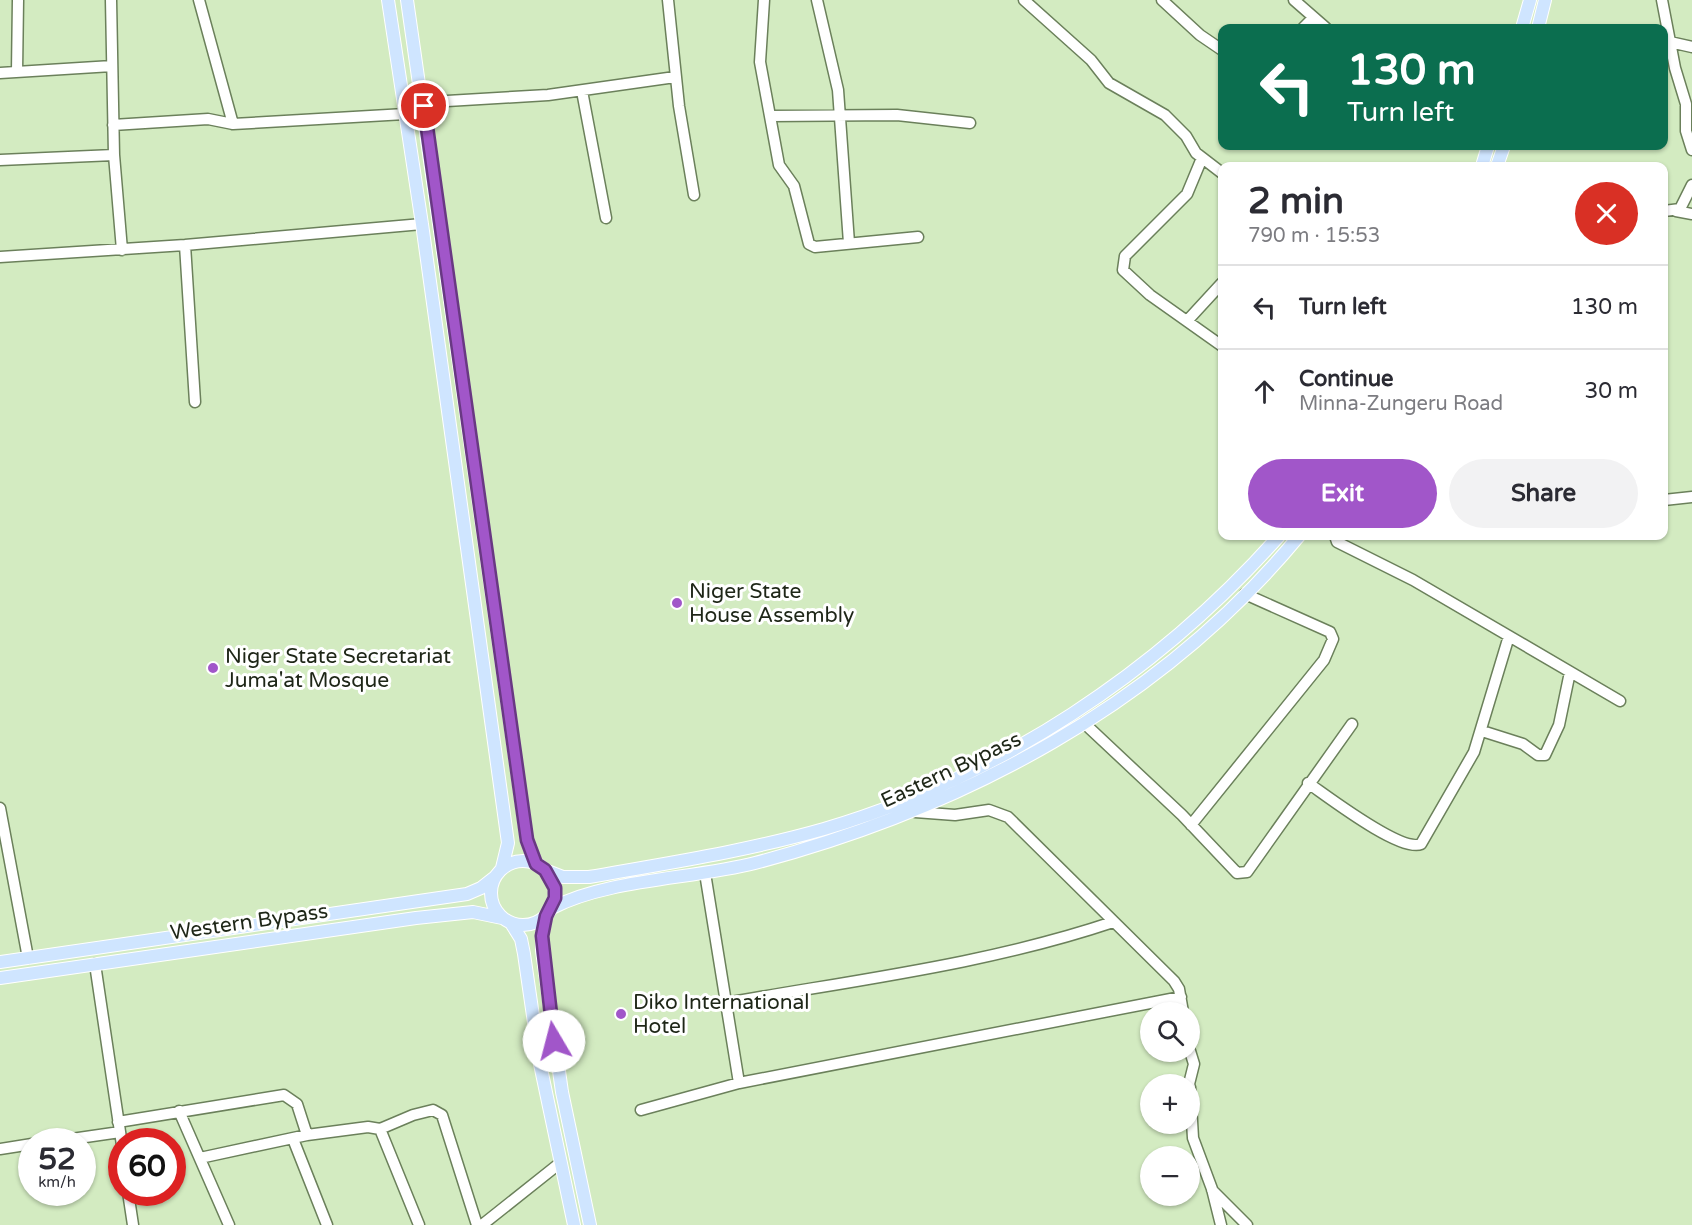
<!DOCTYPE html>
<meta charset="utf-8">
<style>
:root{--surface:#fff;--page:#f2f2f3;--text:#2b2b33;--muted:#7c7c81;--line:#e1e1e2;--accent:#a156c9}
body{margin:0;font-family:"Varela Round",sans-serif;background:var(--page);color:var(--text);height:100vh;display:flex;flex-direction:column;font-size:22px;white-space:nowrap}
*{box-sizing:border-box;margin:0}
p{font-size:20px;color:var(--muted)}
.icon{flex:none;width:33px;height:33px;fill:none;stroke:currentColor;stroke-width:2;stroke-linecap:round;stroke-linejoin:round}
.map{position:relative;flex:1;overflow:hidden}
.panel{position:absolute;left:1218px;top:162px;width:450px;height:378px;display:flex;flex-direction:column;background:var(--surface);border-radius:12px;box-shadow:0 2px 4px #0004}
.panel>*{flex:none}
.banner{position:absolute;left:1218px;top:24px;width:450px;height:126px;border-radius:12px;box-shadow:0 2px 4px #0004;background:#0b6e4f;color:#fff;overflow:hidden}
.fabs{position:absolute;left:1140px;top:1002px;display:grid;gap:12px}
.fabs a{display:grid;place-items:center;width:60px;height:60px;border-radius:50%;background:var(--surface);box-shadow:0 2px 4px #0004;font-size:30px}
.speed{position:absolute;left:18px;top:1128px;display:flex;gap:12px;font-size:30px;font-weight:700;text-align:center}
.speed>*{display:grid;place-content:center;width:78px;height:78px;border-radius:50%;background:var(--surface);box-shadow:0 2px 4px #0004;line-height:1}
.speed small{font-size:15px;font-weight:400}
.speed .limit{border:9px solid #d22;background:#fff;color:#111}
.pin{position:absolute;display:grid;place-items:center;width:51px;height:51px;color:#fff;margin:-26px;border:3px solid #fff;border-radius:50%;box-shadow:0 2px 6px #0007}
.me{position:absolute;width:66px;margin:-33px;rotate:352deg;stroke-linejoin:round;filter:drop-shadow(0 0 4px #0008)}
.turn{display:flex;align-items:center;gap:21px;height:126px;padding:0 30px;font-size:27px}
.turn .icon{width:78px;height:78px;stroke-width:2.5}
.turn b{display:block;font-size:42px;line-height:51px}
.round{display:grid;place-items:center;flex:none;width:63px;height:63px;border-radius:32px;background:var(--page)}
.overview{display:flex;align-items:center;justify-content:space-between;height:102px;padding:0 30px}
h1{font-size:36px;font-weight:800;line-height:45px}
.button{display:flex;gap:12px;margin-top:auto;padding:12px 30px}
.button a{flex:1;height:69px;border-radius:36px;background:var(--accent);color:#fff;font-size:24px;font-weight:800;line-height:69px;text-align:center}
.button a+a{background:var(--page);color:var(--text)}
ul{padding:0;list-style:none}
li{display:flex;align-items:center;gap:18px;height:84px;padding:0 30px;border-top:2px solid var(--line)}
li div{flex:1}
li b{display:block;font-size:22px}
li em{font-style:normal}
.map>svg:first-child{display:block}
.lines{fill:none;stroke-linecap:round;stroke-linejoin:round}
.minor-casing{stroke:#6b805b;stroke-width:13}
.major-casing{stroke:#fff;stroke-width:14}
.minor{stroke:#fff;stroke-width:10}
.major{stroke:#cfe5ff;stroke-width:12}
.route-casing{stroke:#693883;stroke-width:15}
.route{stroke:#a156c9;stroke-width:10}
.poi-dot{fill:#a156c9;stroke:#fff;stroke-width:2}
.labels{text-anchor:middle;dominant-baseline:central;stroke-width:6;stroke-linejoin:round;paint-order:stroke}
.poi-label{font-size:21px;fill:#1e2617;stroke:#fff;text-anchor:start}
.street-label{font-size:21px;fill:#1e2617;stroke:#fff}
</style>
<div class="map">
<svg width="1692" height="1225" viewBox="0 0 1692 1225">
<rect width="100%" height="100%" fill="#d3ebc1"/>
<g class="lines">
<g class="minor-casing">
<path id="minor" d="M111,0L114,155L122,250
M199,0L233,124
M668,0L679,106L694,195
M764,0L760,62L779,165L794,186L809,244L815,247L918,237
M817,0L838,90L849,243
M1024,0L1091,60L1109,83L1165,115L1186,136L1196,153L1222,173
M1162,0L1200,35L1222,50
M1294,0L1326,28
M1662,0L1675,68L1686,104V131L1692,150
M1303,28L1313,18
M1670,42L1692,47
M17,72L18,0
M0,73L112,66
M582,91L606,218
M770,116L897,115L970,123
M113,125L208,119L233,124L405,114
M427,127L441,104L447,101L548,95L675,77
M1202,158L1187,194L1125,256L1123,270L1150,295L1222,346
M0,160L114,155
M1664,211L1680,209L1692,185
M1676,211L1692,214
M185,245L195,402
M0,257L185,245L422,224
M1187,321L1222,283
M1664,500L1692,497
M1335,536L1337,542L1413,580L1620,701
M1084,723L1182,815L1237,873L1247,872L1352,724
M1482,731L1523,744L1538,755H1545L1559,725L1570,672
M1308,783C1327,796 1401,853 1421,844L1474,752L1509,636
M0,808L28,958
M915,812L955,815L989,810L1008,817L1174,981L1179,989L1183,1012
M1191,825L1324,660L1333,639L1330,632L1245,594
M705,873L739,1083
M95,964L122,1145
M726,1003C855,980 988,964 1113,922
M1189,1084L1194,1064L1190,1051
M1190,1087L1193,1138L1212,1189L1221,1225
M641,1110L739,1083L1181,997
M179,1111L229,1225
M118,1122L284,1095L297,1104L307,1135
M380,1129L419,1225
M293,1139L327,1225
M51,1142L120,1132
M0,1149L32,1144
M200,1158L307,1135L368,1127L380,1129L413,1115L433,1110L442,1115L477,1225
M1212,1190L1247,1225
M128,1192L133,1225
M482,1225L560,1163"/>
</g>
<g class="major-casing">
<path id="major" d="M388,0L422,224L508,843L502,868
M407,0L527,841L536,864
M1522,28L1530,0
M1538,28L1545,0
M1482,166L1488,146
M1497,166L1504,146
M491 893a32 32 0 1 1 64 0a32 32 0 1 1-64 0Z
M545,870L563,877H589C668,863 747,851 824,829C1000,777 1158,672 1279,536
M552,908C607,879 693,879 755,863C964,808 1160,704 1299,536
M546,916L542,936V951L562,1092L590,1225
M511,923L521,939L524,954L540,1064L574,1225
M0,962L467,894L481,888L495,877
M0,978L416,918L473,912L502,918"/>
</g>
<use href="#minor" class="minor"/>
<use href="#major" class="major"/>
</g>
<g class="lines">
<g class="route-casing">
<path id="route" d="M424,106L527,840L536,864L545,870L555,888V898L546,916L542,936L554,1041"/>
</g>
<use href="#route" class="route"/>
</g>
<g class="poi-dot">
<circle cx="677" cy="603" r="6"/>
<circle cx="213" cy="668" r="6"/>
<circle cx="621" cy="1014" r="6"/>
</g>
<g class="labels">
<g class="poi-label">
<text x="689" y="591">Niger State<tspan x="689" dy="24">House Assembly</tspan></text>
<text x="225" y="656">Niger State Secretariat<tspan x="225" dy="24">Juma'at Mosque</tspan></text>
<text x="633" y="1002">Diko International<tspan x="633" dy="24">Hotel</tspan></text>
</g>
<g class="street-label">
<text transform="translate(951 770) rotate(-25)">Eastern Bypass</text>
<text transform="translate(249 922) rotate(-8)">Western Bypass</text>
</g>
</g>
</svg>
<div class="fabs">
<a><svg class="icon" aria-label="search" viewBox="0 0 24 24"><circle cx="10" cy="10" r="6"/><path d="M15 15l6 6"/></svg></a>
<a>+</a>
<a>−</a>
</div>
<div class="speed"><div>52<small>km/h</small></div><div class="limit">60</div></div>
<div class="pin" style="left:424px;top:106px;background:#d93025"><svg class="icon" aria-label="arrive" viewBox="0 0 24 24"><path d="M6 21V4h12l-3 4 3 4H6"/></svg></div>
<svg class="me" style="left:554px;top:1041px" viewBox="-20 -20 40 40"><circle r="19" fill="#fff"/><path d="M0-13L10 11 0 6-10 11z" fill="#a156c9"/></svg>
<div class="banner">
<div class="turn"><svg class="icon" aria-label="left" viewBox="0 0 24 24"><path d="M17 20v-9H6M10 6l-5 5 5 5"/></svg><div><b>130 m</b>Turn left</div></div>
</div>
<section class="panel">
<div class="overview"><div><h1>2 min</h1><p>790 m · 15:53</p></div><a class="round" style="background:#d93025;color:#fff"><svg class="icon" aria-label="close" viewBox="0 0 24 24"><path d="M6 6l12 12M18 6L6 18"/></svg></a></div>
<ul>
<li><svg class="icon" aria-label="left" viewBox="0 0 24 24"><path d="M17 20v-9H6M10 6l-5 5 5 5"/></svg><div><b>Turn left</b></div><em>130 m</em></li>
<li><svg class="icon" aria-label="ahead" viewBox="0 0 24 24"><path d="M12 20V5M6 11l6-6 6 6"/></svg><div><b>Continue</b><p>Minna-Zungeru Road</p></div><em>30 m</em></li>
</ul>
<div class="button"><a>Exit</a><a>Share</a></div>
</section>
</div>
